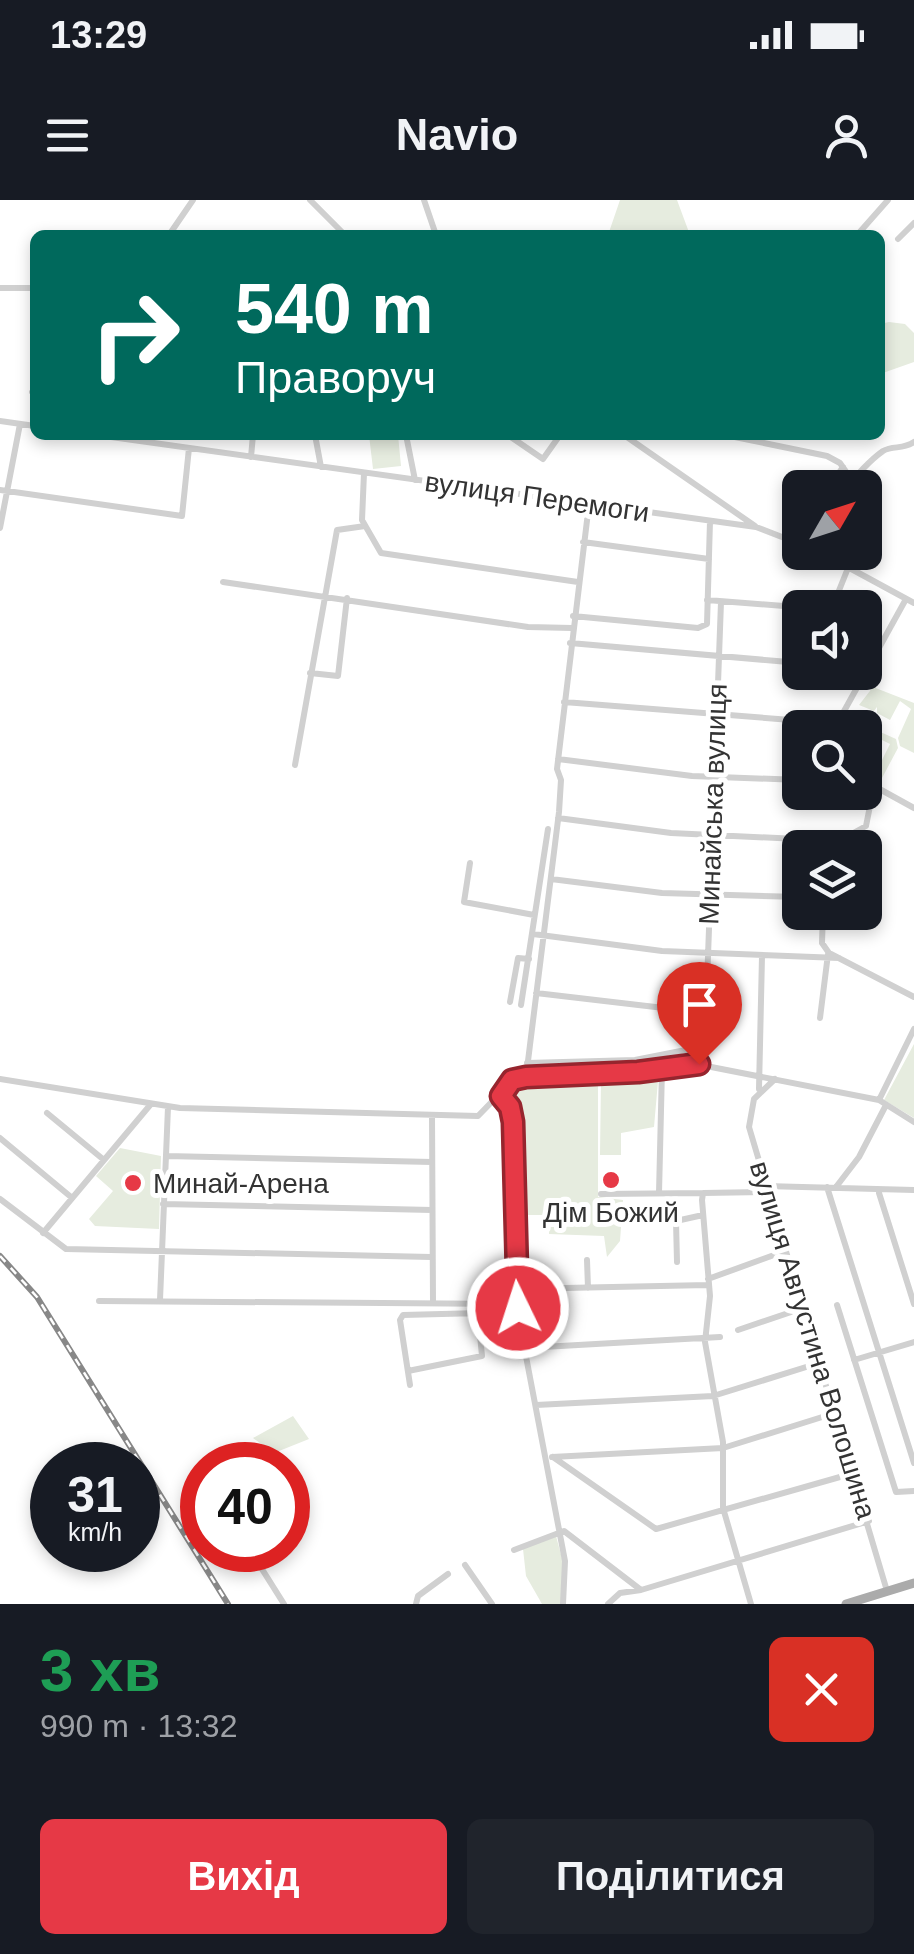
<!DOCTYPE html>
<html lang="uk">
<meta charset="utf-8">
<style>
:root{--surface:#171b24;--page:#20242c;--text:#f1f3f6;--muted:#9ea1a6;--accent:#e63946}
body{margin:0;font-family:Arial,sans-serif;background:var(--page);color:var(--text);height:100vh;display:flex;flex-direction:column;font-size:38px;white-space:nowrap}
*{box-sizing:border-box;margin:0}
p{font-size:32px;color:var(--muted)}
.icon{flex:none;width:55px;height:55px;fill:none;stroke:currentColor;stroke-width:2;stroke-linecap:round;stroke-linejoin:round}
.map{position:relative;height:1404px;overflow:hidden}
.side{display:flex;flex-direction:column;background:var(--surface);flex:1}
.side>*{flex:none}
.hud{position:absolute;left:30px;top:30px;width:855px;height:210px;border-radius:15px;box-shadow:0 5px 15px #0003;background:#00695c;color:#fff;overflow:hidden}
.needle{width:65px;rotate:51deg}
.controls{position:absolute;left:782px;top:270px;display:grid;gap:20px}
.controls a{display:grid;place-items:center;width:100px;height:100px;border-radius:15px;background:var(--surface);box-shadow:0 5px 15px #0003;font-size:50px}
.speed{position:absolute;left:30px;top:1242px;display:flex;gap:20px;font-size:50px;font-weight:700;text-align:center}
.speed>*{display:grid;place-content:center;width:130px;height:130px;border-radius:50%;background:var(--surface);box-shadow:0 5px 15px #0003;line-height:1}
.speed small{font-size:25px;font-weight:400}
.speed .limit{border:15px solid #d22;background:#fff;color:#111}
.pin{position:absolute;display:grid;place-items:center;width:85px;height:85px;color:#fff;margin:-102px -42px;border-radius:50% 50% 50% 0;rotate:-45deg;box-shadow:0 0 10px #0007}
.pin .icon{rotate:45deg}
.me{position:absolute;width:110px;margin:-55px;rotate:356deg;stroke-linejoin:round;filter:drop-shadow(0 0 8px #0008)}
.turn{display:flex;align-items:center;gap:35px;height:210px;padding:0 40px;font-size:45px}
.turn .icon{width:130px;height:130px;stroke-width:2.5}
.turn b{display:block;font-size:70px;line-height:85px}
.round{display:grid;place-items:center;flex:none;width:105px;height:105px;border-radius:15px;background:var(--page)}
.summary{display:flex;align-items:center;justify-content:space-between;height:170px;padding:0 40px}
h1{font-size:60px;font-weight:600;line-height:75px;color:#1e9e55}
.primary-button{display:flex;gap:20px;margin-top:auto;padding:20px 40px}
.primary-button a{flex:1;height:115px;border-radius:15px;background:var(--accent);color:#fff;font-size:40px;font-weight:600;line-height:115px;text-align:center}
.primary-button a+a{background:var(--page);color:var(--text)}
.status{display:flex;justify-content:space-between;align-items:center;height:70px;padding:0 50px;background:var(--surface);direction:ltr}
.status svg{height:28px;fill:currentColor}
header{display:flex;justify-content:space-between;align-items:center;height:130px;padding:0 40px;background:var(--surface);font-size:45px;font-weight:600}
.map>svg:first-child{display:block}
.green{fill:#e6ecdf}
.lines{fill:none;stroke-linecap:round;stroke-linejoin:round}
.minor{stroke:#d0d0d0;stroke-width:6}
.major{stroke:#ababab;stroke-width:9}
.rail-casing{stroke:#888;stroke-width:6}
.rail{stroke:#fff;stroke-width:2.5;stroke-dasharray:8;stroke-linecap:butt}
.route-casing{stroke:#96252e;stroke-width:25}
.route{stroke:#e63946;stroke-width:18}
.poi-dot{fill:#e63946;stroke:#fff;stroke-width:4}
.labels{text-anchor:middle;dominant-baseline:central;stroke-width:10;stroke-linejoin:round;paint-order:stroke}
.street-label{font-size:28px;fill:#333;stroke:#fff}
.poi-label{font-size:28px;fill:#333;stroke:#fff;text-anchor:start}
</style>
<div class="status"><b>13:29</b><svg viewBox="0 0 49 12"><path d="M0 12V9h3v3zM5 12V6h3v6zM10 12V3h3v9zM15 12V0h3v12zM26 1h20v11H26zM47 4h2v5h-2z"/></svg></div>
<header><svg class="icon" aria-label="menu" viewBox="0 0 24 24"><path d="M4 6h16M4 12h16M4 18h16"/></svg>Navio<svg class="icon" aria-label="person" viewBox="0 0 24 24"><circle cx="12" cy="8" r="4"/><path d="M4 21q1-7 8-7t8 7"/></svg></header>
<div class="map">
<svg width="914" height="1404" viewBox="0 0 914 1404">
<rect width="100%" height="100%" fill="#fff"/>
<path class="green" d="M620,0H677L690,35H608Z
M889,122L905,124L914,133V162L880,174V124Z
M369,235H398L401,266L373,269Z
M873,487L914,503V553L900,546L898,538L911,509L900,501L890,520L877,513V507L874,511L859,505Z
M867,526L896,539L898,548L882,578L875,574L890,544L880,539L871,553H865Z
M914,844V918L884,900Z
M648,874L658,881L654,927L621,933V955H600L601,880Z
M598,879V997L623,1000L620,1041L607,1057L604,1036L549,1034V1022L541,1015H523L514,1021V923L505,896L515,881Z
M120,948L161,956L159,1029L95,1026L89,1019L113,991L96,976Z
M293,1216L309,1239L274,1253L253,1238Z
M556,1336L563,1362L561,1404H542L526,1376L523,1349Z"/>
<g class="lines">
<path class="minor" d="M310,0L345,35
M424,0L436,35
M858,34L888,0
M169,35L193,0
M898,39L914,23
M0,88H35
M32,192L35,193
M0,221L35,226
M97,235L756,327L800,344
M315,235L321,267
M406,235L415,280
M508,235L543,259L560,235
M624,235L755,326
M725,235L827,256L840,263L851,279
M251,257L253,235
M364,273L362,320L381,353L578,382
M829,288L843,267
M849,288C852,278 873,258 883,251C893,245 903,250 914,242
M0,290L182,316L189,248
M0,328L20,224
M583,342L709,359
M820,352L914,403
M223,382L528,427L572,428
M707,400L809,408
M832,408L848,368
M573,416L698,428L707,424L710,321
M570,443L800,463
M310,473L338,476L347,398
M564,502L842,524
M842,526L843,513L906,399
M558,559L692,576L800,580
M295,565L337,330L365,326
M865,581L914,608
M558,618L671,633L839,641L866,626L874,586
M470,663L464,702L534,715
M551,679L662,693L800,697
M823,712L822,743L829,753
M533,734L662,751L839,758
M829,753L914,797
M536,793L698,812
M510,802L518,758L529,759
M521,805L548,629
M820,818L828,754
M527,863L635,860L706,846
M704,865L721,402
M526,877L559,612L561,580L557,569L589,304
M0,879L180,908L478,916L515,878L638,872L696,864L879,900L914,922
M775,879L754,899L749,927L887,1391
M759,889L762,756
M501,896L511,907L513,923L516,1104L565,1361L563,1404
M879,900L914,829
M47,913L104,960
M432,915L433,1102
M0,938L71,997
M166,956L432,962
M765,986L914,990
M827,987L914,1263
M836,987L859,957L885,907
M659,993L662,869
M879,993L914,1104
M601,994L703,993
M0,999L66,1049L431,1057
M163,1004L432,1010
M43,1033L151,904
M587,1060L588,1088
M677,1062L676,1021L703,1015
M708,1079L785,1051
M517,1089L708,1085
M160,1100L168,907
M99,1101L515,1104
M837,1105L896,1292L914,1291
M738,1130L803,1108
M525,1148L720,1137
M854,1160L914,1142
M408,1171L482,1156L478,1114
M410,1185L400,1120L403,1115L519,1112
M536,1205L713,1196L819,1163
M552,1257L723,1248L835,1213
M553,1257L656,1329L854,1273
M250,1350L284,1404
M514,1350L564,1331L641,1390L869,1321
M465,1365L492,1404
M416,1404L418,1396L448,1374
M608,1404L620,1393L641,1390
M751,1404L723,1308V1242L705,1142L710,1096L702,1000L703,993L766,992"/>
<path class="major" d="M846,1404L914,1383"/>
<g class="rail-casing">
<path id="rail" d="M0,1056L37,1097L228,1404"/>
</g>
<use href="#rail" class="rail"/>
</g>
<g class="lines">
<g class="route-casing">
<path id="route" d="M518,1108L513,922L510,907L501,896L512,880L526,877L638,872L699,864"/>
</g>
<use href="#route" class="route"/>
</g>
<g class="poi-dot">
<circle cx="611" cy="980" r="10"/>
<circle cx="133" cy="983" r="10"/>
</g>
<g class="labels">
<g class="street-label">
<text transform="translate(537 297) rotate(8)">вулиця Перемоги</text>
<text transform="translate(713 604) rotate(-88)">Минайська вулиця</text>
<text transform="translate(813 1140) rotate(73)">вулиця Августина Волошина</text>
</g>
<g class="poi-label">
<text x="153" y="983">Минай-Арена</text>
<text x="611" y="1012" text-anchor="middle">Дім Божий</text>
</g>
</g>
</svg>
<div class="controls">
<a><svg class="needle" viewBox="-14 -14 28 28"><path d="M0-13l5 13h-10z" fill="#e53935"/><path d="M0 13l5-13h-10z" fill="#9ea1a6"/></svg></a>
<a><svg class="icon" aria-label="sound" viewBox="0 0 24 24"><path d="M4 9h4l5-4v14l-5-4H4zM17 9q2 3 0 6"/></svg></a>
<a><svg class="icon" aria-label="search" viewBox="0 0 24 24"><circle cx="10" cy="10" r="6"/><path d="M15 15l6 6"/></svg></a>
<a><svg class="icon" aria-label="layers" viewBox="0 0 24 24"><path d="M12 4l9 5-9 5-9-5zM3 14l9 5 9-5"/></svg></a>
</div>
<div class="speed"><div>31<small>km/h</small></div><div class="limit">40</div></div>
<div class="pin" style="left:699px;top:864px;background:#d93025"><svg class="icon" aria-label="arrive" viewBox="0 0 24 24"><path d="M6 21V4h12l-3 4 3 4H6"/></svg></div>
<svg class="me" style="left:518px;top:1108px" viewBox="-20 -20 40 40"><circle r="17" fill="#e63946" stroke="#fff" stroke-width="3"/><path d="M0-11L8 9 0 5-8 9z" fill="#fff"/></svg>
<div class="hud">
<div class="turn"><svg class="icon" aria-label="right" viewBox="0 0 24 24"><path d="M7 20v-9h11M14 6l5 5-5 5"/></svg><div><b>540 m</b>Праворуч</div></div>
</div>
</div>
<section class="side">
<div class="summary"><div><h1>3 хв</h1><p>990 m · 13:32</p></div><a class="round" style="background:#d93025;color:#fff"><svg class="icon" aria-label="close" viewBox="0 0 24 24"><path d="M6 6l12 12M18 6L6 18"/></svg></a></div>
<div class="primary-button"><a>Вихід</a><a>Поділитися</a></div>
</section>
